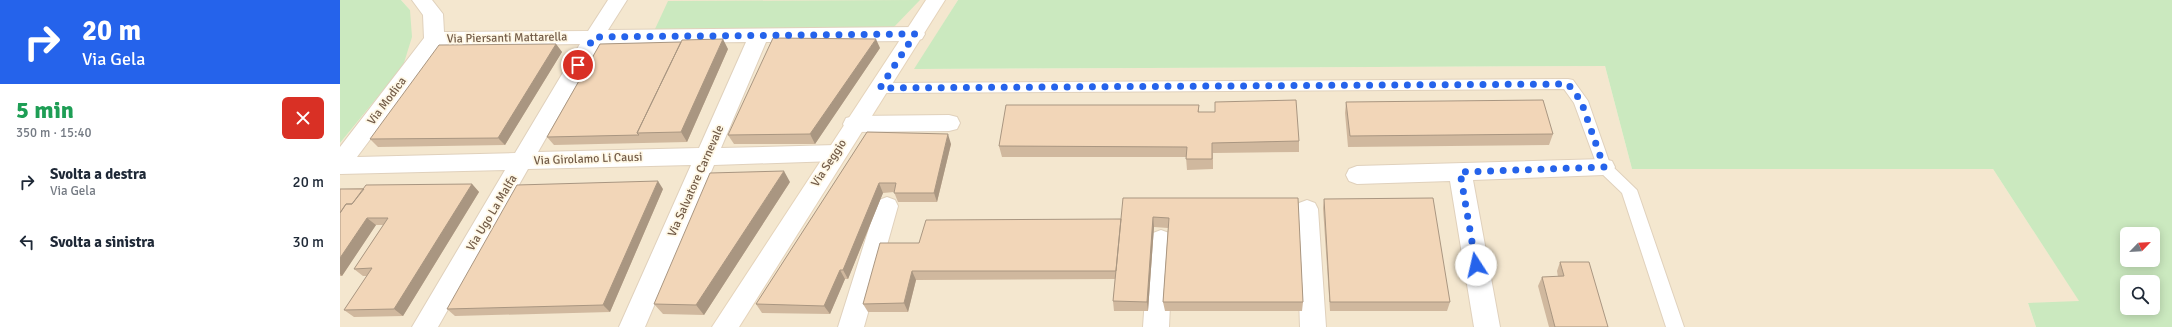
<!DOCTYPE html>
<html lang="it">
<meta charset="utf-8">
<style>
:root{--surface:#fff;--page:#f6f6f7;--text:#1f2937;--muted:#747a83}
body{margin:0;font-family:Signika,sans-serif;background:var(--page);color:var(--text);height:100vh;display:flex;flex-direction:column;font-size:15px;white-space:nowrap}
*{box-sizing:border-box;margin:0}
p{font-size:13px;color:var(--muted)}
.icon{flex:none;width:22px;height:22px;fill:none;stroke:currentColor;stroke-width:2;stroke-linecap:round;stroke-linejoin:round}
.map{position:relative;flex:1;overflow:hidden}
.drawer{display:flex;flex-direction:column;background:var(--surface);width:340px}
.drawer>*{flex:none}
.top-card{background:#2563eb;color:#fff;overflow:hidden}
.needle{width:26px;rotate:65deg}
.buttons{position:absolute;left:1780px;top:227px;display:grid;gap:8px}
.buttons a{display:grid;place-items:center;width:40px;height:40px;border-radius:6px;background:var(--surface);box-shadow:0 2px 10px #0003;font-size:20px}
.pin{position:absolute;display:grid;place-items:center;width:34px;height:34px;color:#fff;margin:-17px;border:2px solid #fff;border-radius:50%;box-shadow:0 1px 4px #0007}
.me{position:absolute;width:44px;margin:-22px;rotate:350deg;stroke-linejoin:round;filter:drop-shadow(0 0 3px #0008)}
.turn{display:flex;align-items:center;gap:14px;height:84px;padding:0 16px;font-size:18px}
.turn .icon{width:52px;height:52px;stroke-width:2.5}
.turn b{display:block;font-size:28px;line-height:34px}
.round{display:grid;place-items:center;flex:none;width:42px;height:42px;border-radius:6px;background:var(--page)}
.summary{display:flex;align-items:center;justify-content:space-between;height:68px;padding:0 16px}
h1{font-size:24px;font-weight:700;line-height:30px;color:#1e9e55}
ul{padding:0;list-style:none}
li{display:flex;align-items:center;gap:12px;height:60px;padding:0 16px}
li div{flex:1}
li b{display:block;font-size:15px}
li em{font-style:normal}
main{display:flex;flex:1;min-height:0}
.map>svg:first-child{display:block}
.residential{fill:#f4e7cf}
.green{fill:#cbe9bf;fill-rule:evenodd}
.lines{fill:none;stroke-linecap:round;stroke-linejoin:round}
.lane-casing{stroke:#e0d1bc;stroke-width:2}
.street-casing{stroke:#e0d1bc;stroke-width:2}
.secondary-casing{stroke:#e5d3ba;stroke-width:2}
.lane{fill:#fff;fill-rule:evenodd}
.street{fill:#fff;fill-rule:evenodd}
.secondary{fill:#fff;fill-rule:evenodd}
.wall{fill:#d0b89e}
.shaded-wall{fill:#a99681}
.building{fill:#f2d6b8;stroke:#a99681}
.route{stroke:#2563eb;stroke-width:7;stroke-dasharray:0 12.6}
.labels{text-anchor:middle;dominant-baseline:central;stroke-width:3.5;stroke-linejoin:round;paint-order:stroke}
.street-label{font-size:12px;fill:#735c48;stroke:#fff8e6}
</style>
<main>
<section class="drawer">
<div class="top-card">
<div class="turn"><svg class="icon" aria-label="right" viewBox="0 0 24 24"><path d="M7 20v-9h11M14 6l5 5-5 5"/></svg><div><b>20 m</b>Via Gela</div></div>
</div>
<div class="summary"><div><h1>5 min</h1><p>350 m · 15:40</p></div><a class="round" style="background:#d93025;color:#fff"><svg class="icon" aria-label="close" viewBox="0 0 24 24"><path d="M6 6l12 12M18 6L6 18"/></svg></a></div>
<ul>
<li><svg class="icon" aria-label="right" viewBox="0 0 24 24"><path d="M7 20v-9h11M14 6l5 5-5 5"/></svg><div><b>Svolta a destra</b><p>Via Gela</p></div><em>20 m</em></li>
<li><svg class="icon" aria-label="left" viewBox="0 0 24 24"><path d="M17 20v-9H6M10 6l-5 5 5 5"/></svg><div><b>Svolta a sinistra</b></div><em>30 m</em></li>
</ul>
</section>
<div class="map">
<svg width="1832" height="327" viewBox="0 0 1832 327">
<rect width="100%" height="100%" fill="#fcf5e0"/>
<path class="residential" d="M61,0H618L575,69L1265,66L1292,169H1653L1740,302L1688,303L1696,327H0V143L63,66L70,10Z"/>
<path class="green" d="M0,0H61L70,10L72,37L63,66L0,143Z
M580,0L553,28L315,29L328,1Z
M618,0H1832V327H1696L1688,303L1739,301L1653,169H1292L1265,66L574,69ZM1787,234H1813V260H1787ZM1787,282H1813V308H1787Z"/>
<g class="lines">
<g class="lane-casing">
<path id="lane" d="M1228,79L1233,80L1248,101L1270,164L1297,190L1344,327H1326L1282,193L1259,171L1234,103L1224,89L541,93L536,92L534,88L536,84L541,83Z"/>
</g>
<g class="street-casing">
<path id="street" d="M72,0H92L103,14L104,32L248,31L268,0H287L268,30L575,27L582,29L585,34L582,39L575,41L426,42L381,148L496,145L504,147L507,153L504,159L496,161L374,165L305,327H279L351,165L188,169L98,327H72L165,170L0,174V147L84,38L83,15ZM406,42L359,148L198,152L260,44ZM240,44L175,153L17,157L100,46Z
M609,115L617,117L620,123L617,129L609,131L514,132L506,130L503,124L506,118L514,116Z
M1264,159L1272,161L1275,167L1272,173L1264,175L1133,180L1160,327H1134L1110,181L1017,184L1009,181L1006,175L1009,169L1017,166Z
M547,197L555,200L558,206L524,327H498L536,206L539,200Z
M967,200L975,203L978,209L986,327H960L956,209L959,203Z
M821,230L829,233L833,240L829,327H803L809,240L813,233Z"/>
</g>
<g class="secondary-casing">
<path id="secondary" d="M586,0H605L399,327H372Z"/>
</g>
<use href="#lane" class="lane"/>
<use href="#street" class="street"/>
<use href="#secondary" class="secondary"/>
</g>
<path class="wall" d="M216,44L222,52L165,145L38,147L30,139Z
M540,48L475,144H394L388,135Z
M388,49L347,142L214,145L207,137Z
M1006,102L1213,134L1209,145L1008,147L1005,113Z
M859,105V112L959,141V152L873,153V169L847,170L846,157H662L659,146Z
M527,132L611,144L597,202H558L554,192L543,193L508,279H505L490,314L422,313L416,304Z
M450,182L364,315L323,314L314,304Z
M132,184L139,192L63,316L14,317L4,310L27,276H23L14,269L43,225H36L2,276H0V189Z
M323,189L270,312L115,316L107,309Z
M958,198L963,302L962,311H825L823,302L828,228L814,227L808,311H774L773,301L775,279L576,280L568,312H528L523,304L579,243Z
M984,199L1110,302L1107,311H990L983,208Z
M1220,262L1268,327H1209L1198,286L1202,277H1218L1217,271Z"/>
<path class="shaded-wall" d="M383,39L388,49L347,142L341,132Z
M536,39L540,48L475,144L470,134Z
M216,44L222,52L165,145L158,138Z
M608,134L611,144L597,202L594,193Z
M444,171L450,182L364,315L356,305Z
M318,181L323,189L270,312L263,305Z
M539,183L543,193L508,279L503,270Z
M132,184L139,192L63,316L54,309Z
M813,217L814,227L808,311L807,302Z
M27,218L36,225L2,276L0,274V258Z
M500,270L505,279L490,314L484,306Z
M572,271L576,280L568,312L564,303Z"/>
<path class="building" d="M433,38L536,39L470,134L388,135Z
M383,39L341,132L297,133L342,40Z
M341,42L297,133L299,135L207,137L260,44Z
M216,44L158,138L30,139L99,45Z
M956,100L959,141L872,143V159H846L847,147L659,146L666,105H859L858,112H875V102Z
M1203,100L1213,134L1010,136L1006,102Z
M527,132L608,134L594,193H554L556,183H539L503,270H500L484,306L416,304Z
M444,171L356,305L314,304L370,173Z
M318,181L263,305L107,309L177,185Z
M132,184L54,309L4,310L32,268L14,269L48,218H27L0,258V213L6,204H12L26,185Z
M0,189H24L12,204H6L0,213Z
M783,198H958L963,302H823L829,218L813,217L807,302L773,301Z
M1093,198L1110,302H990L984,199Z
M781,219L776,271H572L564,303L523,304L540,243H579L586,220Z
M1220,262H1249L1268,327H1215L1202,277L1224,276Z"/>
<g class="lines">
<path class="route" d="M238,65L254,37L575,34L540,88L1228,84L1241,101L1264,167L1120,172L1136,265"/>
</g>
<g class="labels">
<g class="street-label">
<text transform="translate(167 38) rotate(-1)">Via Piersanti Mattarella</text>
<text transform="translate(47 101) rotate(-53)">Via Modica</text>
<text transform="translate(248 159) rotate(-2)">Via Girolamo Li Causi</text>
<text transform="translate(489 163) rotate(-57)">Via Seggio</text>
<text transform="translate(356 181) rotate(-66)">Via Salvatore Carnevale</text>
<text transform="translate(152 213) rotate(-59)">Via Ugo La Malfa</text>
</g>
</g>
</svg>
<div class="buttons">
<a><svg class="needle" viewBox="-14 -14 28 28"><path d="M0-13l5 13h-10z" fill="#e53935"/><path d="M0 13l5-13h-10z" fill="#747a83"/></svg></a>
<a><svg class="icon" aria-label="search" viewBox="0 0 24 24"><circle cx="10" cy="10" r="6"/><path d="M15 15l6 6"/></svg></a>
</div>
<div class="pin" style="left:238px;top:65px;background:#d93025"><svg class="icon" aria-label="arrive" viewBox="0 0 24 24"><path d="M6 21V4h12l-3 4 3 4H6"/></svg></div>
<svg class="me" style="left:1136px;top:265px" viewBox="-20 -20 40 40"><circle r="19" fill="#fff"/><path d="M0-13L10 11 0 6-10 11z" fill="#2563eb"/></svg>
</div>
</main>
